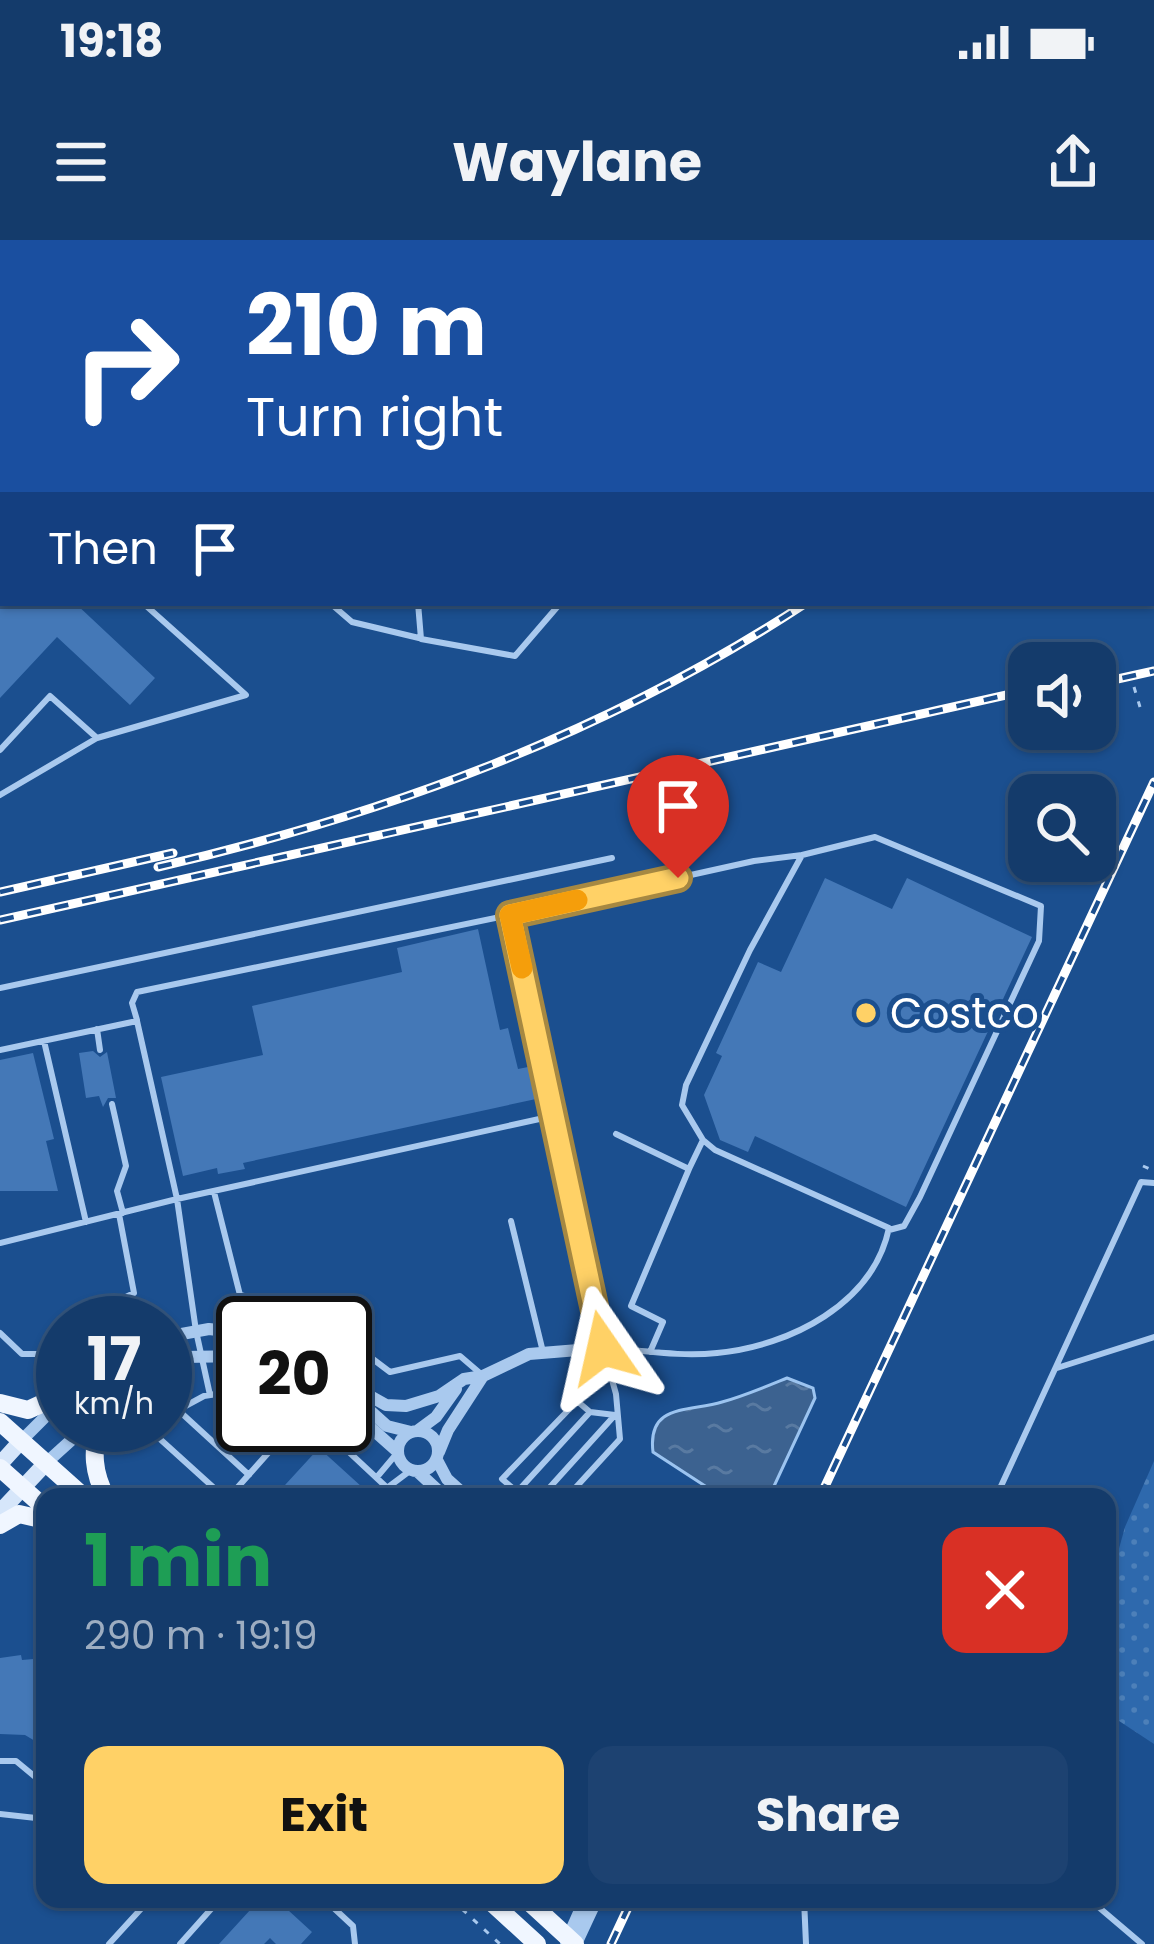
<!DOCTYPE html>
<meta charset="utf-8">
<style>
:root{--surface:#143b6b;--page:#1d4271;--text:#f1f3f6;--muted:#9dadc1;--line:#33557e;--accent:#ffd166}
body{margin:0;font-family:Poppins,sans-serif;background:var(--page);color:var(--text);height:100vh;display:flex;flex-direction:column;font-size:45px;white-space:nowrap}
*{box-sizing:border-box;margin:0}
p{font-size:39px;color:var(--muted)}
.icon{flex:none;width:66px;height:66px;fill:none;stroke:currentColor;stroke-width:2;stroke-linecap:round;stroke-linejoin:round}
.map{position:relative;flex:1;overflow:hidden}
.drawer{position:absolute;left:36px;top:1248px;width:1080px;height:420px;display:flex;flex-direction:column;background:var(--surface);border-radius:24px;box-shadow:0 3px 9px #0004,0 0 0 3px var(--line)}
.drawer>*{flex:none}
.top-card{position:absolute;left:0px;top:0px;width:1155px;height:366px;box-shadow:0 3px 9px #0004,0 0 0 3px var(--line);background:#1a4fa0;color:#fff;overflow:hidden}
.controls{position:absolute;left:1008px;top:402px;display:grid;gap:24px}
.controls a{display:grid;place-items:center;width:108px;height:108px;border-radius:24px;background:var(--surface);box-shadow:0 3px 9px #0004,0 0 0 3px var(--line);font-size:60px}
.speed{position:absolute;left:36px;top:1056px;display:flex;gap:24px;font-size:60px;font-weight:700;text-align:center}
.speed>*{display:grid;place-content:center;width:156px;height:156px;border-radius:50%;background:var(--surface);box-shadow:0 3px 9px #0004,0 0 0 3px var(--line);line-height:1}
.speed small{font-size:30px;font-weight:400}
.speed .limit{border:6px solid #111;border-radius:18px;background:#fff;color:#111}
.pin{position:absolute;display:grid;place-items:center;width:102px;height:102px;color:#fff;margin:-123px -51px;border-radius:50% 50% 50% 0;rotate:-45deg;box-shadow:0 0 12px #0007}
.pin .icon{rotate:45deg}
.me{position:absolute;width:132px;margin:-66px;rotate:349deg;stroke-linejoin:round;filter:drop-shadow(0 0 9px #0008)}
.turn{display:flex;align-items:center;gap:42px;height:252px;padding:0 48px;font-size:54px}
.turn .icon{width:156px;height:156px;stroke-width:2.5}
.turn b{display:block;font-size:84px;line-height:102px}
.then{display:flex;align-items:center;height:114px;padding:0 48px;background:#0003;gap:24px;font-size:45px}
.round{display:grid;place-items:center;flex:none;width:126px;height:126px;border-radius:24px;background:var(--page)}
.headline{display:flex;align-items:center;justify-content:space-between;height:204px;padding:0 48px}
h1{font-size:72px;font-weight:700;line-height:90px;color:#1e9e55}
.primary-button{display:flex;gap:24px;margin-top:auto;padding:24px 48px}
.primary-button a{flex:1;height:138px;border-radius:24px;background:var(--accent);color:#111;font-size:48px;font-weight:700;line-height:138px;text-align:center}
.primary-button a+a{background:var(--page);color:var(--text)}
.status{display:flex;justify-content:space-between;align-items:center;height:84px;padding:0 60px;background:var(--surface);direction:ltr}
.status svg{height:33px;fill:currentColor}
header{display:flex;justify-content:space-between;align-items:center;height:156px;padding:0 48px;background:var(--surface);font-size:54px;font-weight:700}
.map>svg:first-child{display:block}
.grass{fill:url(#grass-dots)}
.water{fill:url(#water-ripples);stroke:#9cc4f0;stroke-width:3}
.lines{fill:none;stroke-linecap:round;stroke-linejoin:round}
.stream{stroke:#9cc4f0;stroke-width:4.5}
.building{fill:#4478b7}
.path{stroke:#a9c9ee;stroke-width:3;stroke-dasharray:6 9;stroke-linecap:butt}
.service{stroke:#a9c9ee;stroke-width:6}
.minor{stroke:#a9c9ee;stroke-width:12}
.secondary{stroke:#d6e6fa;stroke-width:16}
.primary{stroke:#f0f6ff;stroke-width:18}
.rail-casing{stroke:#fff;stroke-width:9}
.rail{stroke:#1b4f8f;stroke-width:4.5;stroke-dasharray:14;stroke-linecap:butt}
.primary-bridge{stroke:#f0f6ff;stroke-width:18}
.route-casing{stroke:#a68842;stroke-width:30}
.route{stroke:#ffd166;stroke-width:21}
.slow{stroke:#f59e0b;stroke-width:21}
.poi-dot{fill:#ffd166;stroke:#1b4f8f;stroke-width:4.5}
.labels{text-anchor:middle;dominant-baseline:central;stroke-width:10;stroke-linejoin:round;paint-order:stroke}
.poi-label{font-size:42px;fill:#fff;stroke:#1b4f8f;text-anchor:start}
</style>
<div class="status"><b>19:18</b><svg viewBox="0 0 49 12"><path d="M0 12V9h3v3zM5 12V6h3v6zM10 12V3h3v9zM15 12V0h3v12zM26 1h20v11H26zM47 4h2v5h-2z"/></svg></div>
<header><svg class="icon" aria-label="menu" viewBox="0 0 24 24"><path d="M4 6h16M4 12h16M4 18h16"/></svg>Waylane<svg class="icon" aria-label="share" viewBox="0 0 24 24"><path d="M12 15V3M7 8l5-5 5 5M5 13v7h14v-7"/></svg></header>
<div class="map">
<svg width="1154" height="1704" viewBox="0 0 1154 1704">
<defs>
<pattern id="grass-dots" width="8" height="8" patternUnits="userSpaceOnUse" patternTransform="scale(3)"><rect width="8" height="8" fill="#2e69ad"/><path d="M2 2h.1M6 6h.1" fill="none" stroke="#4d80b9" stroke-width="1.8" stroke-linecap="round"/></pattern>
<pattern id="water-ripples" width="26" height="14" patternUnits="userSpaceOnUse" patternTransform="scale(3)"><rect width="26" height="14" fill="#3c6290"/><path d="M2 4q2-2 4 0t4 0M15 11q2-2 4 0t4 0" fill="none" stroke="#597aa1"/></pattern>
</defs>
<rect width="100%" height="100%" fill="#1b4f8f"/>
<path class="grass" d="M1154,1221V1504L1107,1473V1352L1125,1287Z"/>
<path class="water" d="M787,1138L813,1148L815,1158L769,1257H722L653,1212C647,1163 689,1172 722,1162C744,1156 765,1147 787,1138Z"/>
<g class="lines">
<path class="stream" d="M1096,621L1115,584"/>
</g>
<path class="building" d="M0,363H75L155,438L130,465L57,397L0,458Z
M825,638L892,669L907,638L1032,697L906,967L755,896L748,912L720,900L704,855L722,816L716,813L758,722L781,732Z
M478,689L500,790L508,788L518,829L528,827L536,859L243,923L245,929L218,934L217,928L183,936L161,837L263,815L252,766L402,732L397,708Z
M93,811L100,817L107,812L116,858H108L103,867L99,856L86,858L79,813Z
M33,813L54,899L46,901L58,951H0V820Z
M319,1208L373,1257H274Z
M21,1415L22,1420L45,1418V1507L25,1495L0,1494V1418Z
M260,1659H276L312,1692L301,1704H276L270,1698L264,1704H219Z"/>
<g class="lines">
<path class="path" d="M1134,447L1140,467
M1096,589L1117,607
M1143,926L1154,931
M451,1659L500,1704"/>
<path class="service" d="M539,0L542,3
M656,0L659,3
M864,0L867,3
M926,0L930,3
M0,150L3,153
M0,237L3,240
M330,363L352,382L419,398
M418,363L421,399L515,416L558,366L555,363
M0,510L50,456L97,498L246,455L143,363
M0,555L97,498
M802,615L875,597L1041,666L1039,701L920,957L904,986L889,990
M0,748L612,618
M137,780L132,763L137,752L510,675
M97,789L100,810
M44,801L86,982
M0,810L137,781L177,959L0,1003
M112,864L126,926L117,951L123,973
M616,894L689,929L702,902
M214,952L240,1055L282,1065L325,1083
M511,981L543,1112
M73,1083L134,1053L119,974
M0,1093L22,1114H42L63,1093
M345,1098L390,1132L460,1116L481,1134
M650,1112L663,1082L631,1066L689,929
M1057,1128L1154,1097
M225,1152L243,1169
M210,1155L196,1091L177,959L553,876
M177,1169L249,1235
M165,1177L204,1156L243,1150
M156,1185L150,1190L224,1257
M260,1185L278,1202
M320,1185L397,1257
M377,1237L398,1212
M387,1248L411,1230
M517,1252L590,1172
M229,1257L293,1185
M523,1257L502,1239L577,1161L590,1172L615,1175
M541,1257L615,1175
M567,1257L620,1199L616,1154L603,1108L510,675L754,621L802,615L750,710L686,845L682,865L703,900L715,910L889,988C873,1064 790,1106 717,1113C678,1117 641,1110 603,1108
M996,1257L1141,942L1154,943
M0,1521H16L45,1545
M0,1574L45,1579
M324,1659L353,1686L355,1704
M804,1659L806,1704
M1089,1659L1142,1704
M109,1704L150,1659
M180,1704L220,1659"/>
<path class="minor" d="M791,3L793,0
M165,1097L209,1089L243,1093
M165,1127L184,1117L243,1116
M345,1142L386,1165L406,1166L439,1156L464,1139L483,1136L529,1114L603,1108
M348,1151L387,1186L411,1192
M345,1165L398,1212
M398 1211a20 20 0 1 1 40 0a20 20 0 1 1-40 0Z
M417,1191L436,1177L456,1149
M21,1201L62,1160
M439,1212L448,1190L483,1136
M437,1220L447,1239L467,1257
M46,1223L88,1185
M417,1231L445,1257
M566,1702L585,1659
M576,1704L597,1659"/>
<path class="secondary" d="M0,1224L21,1201
M0,1272L46,1223"/>
<path class="primary" d="M0,1163L28,1170L63,1154
M0,1182L84,1257
M99,1185C92,1212 93,1232 106,1257
M0,1228L45,1268
M0,1285L19,1274L45,1280
M488,1659L537,1704"/>
<g class="rail-casing">
<path id="rail" d="M1152,72L1154,70
M1095,444L1154,431
M158,627C388,574 608,493 806,363
M0,652L173,613
M0,680L1029,450
M820,1257L1154,542
M611,1704L632,1659"/>
</g>
<use href="#rail" class="rail"/>
<path class="primary-bridge" d="M526,1659L575,1704"/>
</g>
<g class="lines">
<g class="route-casing">
<path id="route" d="M603,1108L510,675L678,638"/>
</g>
<use href="#route" class="route"/>
<path class="slow" d="M522,728L510,675L577,660"/>
</g>
<circle class="poi-dot" cx="866" cy="773" r="12"/>
<g class="labels">
<g class="poi-label">
<text x="890" y="773">Costco</text>
</g>
</g>
</svg>
<div class="controls">
<a><svg class="icon" aria-label="sound" viewBox="0 0 24 24"><path d="M4 9h4l5-4v14l-5-4H4zM17 9q2 3 0 6"/></svg></a>
<a><svg class="icon" aria-label="search" viewBox="0 0 24 24"><circle cx="10" cy="10" r="6"/><path d="M15 15l6 6"/></svg></a>
</div>
<div class="speed"><div>17<small>km/h</small></div><div class="limit">20</div></div>
<div class="pin" style="left:678px;top:638px;background:#d93025"><svg class="icon" aria-label="arrive" viewBox="0 0 24 24"><path d="M6 21V4h12l-3 4 3 4H6"/></svg></div>
<svg class="me" style="left:603px;top:1108px" viewBox="-20 -20 40 40"><path d="M0-17L14 15 0 8-14 15z" fill="#ffd166" stroke="#fff" stroke-width="4"/></svg>
<div class="top-card">
<div class="turn"><svg class="icon" aria-label="right" viewBox="0 0 24 24"><path d="M7 20v-9h11M14 6l5 5-5 5"/></svg><div><b>210 m</b>Turn right</div></div>
<div class="then">Then<svg class="icon" aria-label="arrive" viewBox="0 0 24 24"><path d="M6 21V4h12l-3 4 3 4H6"/></svg></div>
</div>
<section class="drawer">
<div class="headline"><div><h1>1 min</h1><p>290 m · 19:19</p></div><a class="round" style="background:#d93025;color:#fff"><svg class="icon" aria-label="close" viewBox="0 0 24 24"><path d="M6 6l12 12M18 6L6 18"/></svg></a></div>
<div class="primary-button"><a>Exit</a><a>Share</a></div>
</section>
</div>
